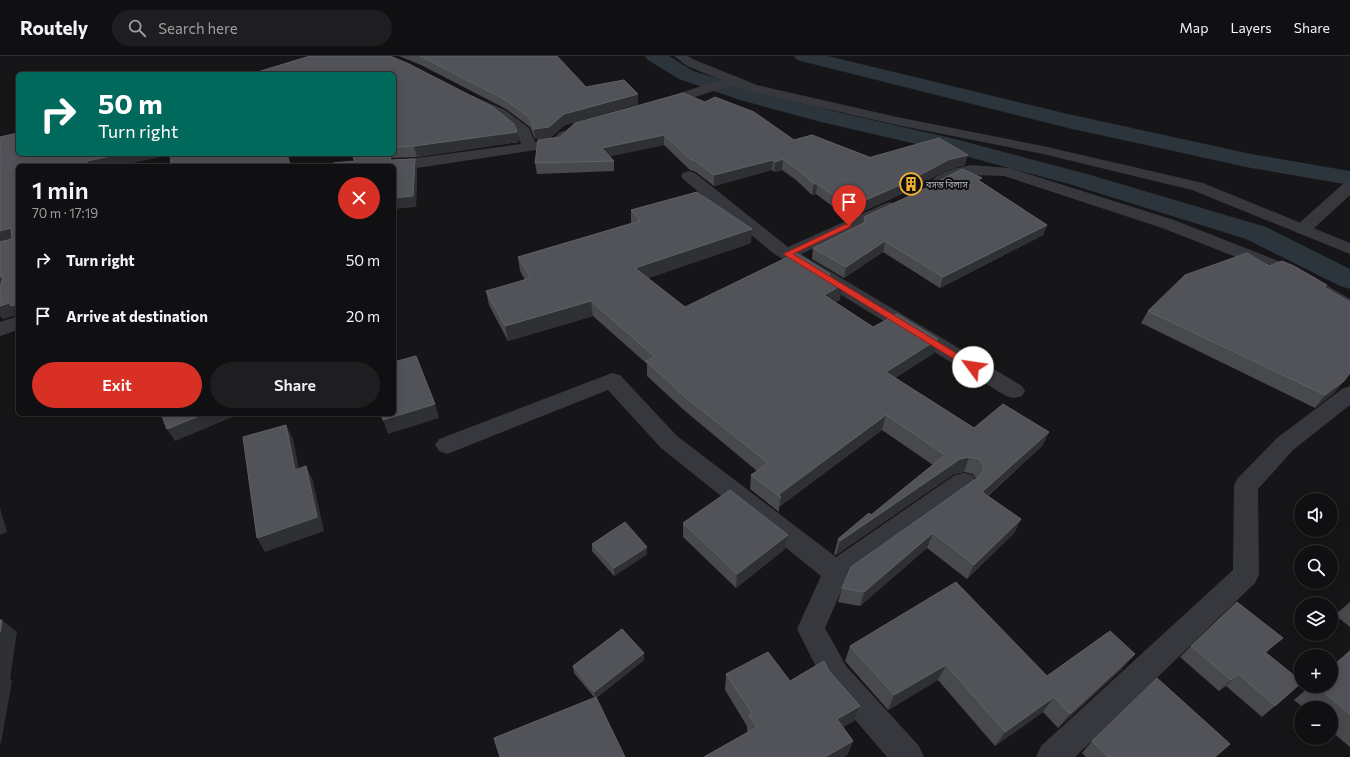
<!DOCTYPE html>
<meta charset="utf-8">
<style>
:root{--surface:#101012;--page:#1e1e20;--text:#f1f3f6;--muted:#9c9d9f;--line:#303032;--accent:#d93025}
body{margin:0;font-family:Commissioner,"Noto Sans Bengali",sans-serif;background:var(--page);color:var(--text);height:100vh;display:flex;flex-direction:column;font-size:15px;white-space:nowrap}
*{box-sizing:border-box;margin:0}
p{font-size:13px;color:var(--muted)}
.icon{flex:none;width:22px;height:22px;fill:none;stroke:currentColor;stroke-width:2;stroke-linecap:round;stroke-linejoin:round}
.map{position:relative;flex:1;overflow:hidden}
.side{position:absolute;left:16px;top:108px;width:380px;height:252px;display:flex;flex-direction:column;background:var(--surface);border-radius:6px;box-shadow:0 2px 10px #0003,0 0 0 1px var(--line)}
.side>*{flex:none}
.guide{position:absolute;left:16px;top:16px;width:380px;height:84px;border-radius:6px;box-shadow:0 2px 10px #0003,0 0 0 1px var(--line);background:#00695c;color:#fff;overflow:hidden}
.fabs{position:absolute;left:1294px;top:437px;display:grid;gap:8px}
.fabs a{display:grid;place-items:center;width:44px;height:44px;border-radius:50%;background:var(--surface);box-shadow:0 2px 10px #0003,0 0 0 1px var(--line);font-size:20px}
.pin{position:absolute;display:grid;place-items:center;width:34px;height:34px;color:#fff;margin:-41px -17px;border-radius:50% 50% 50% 0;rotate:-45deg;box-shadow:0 0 4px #0007}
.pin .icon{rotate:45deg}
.me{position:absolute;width:44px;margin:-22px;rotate:301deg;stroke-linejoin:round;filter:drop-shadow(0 0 3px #0008)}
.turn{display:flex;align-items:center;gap:14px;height:84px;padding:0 16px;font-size:18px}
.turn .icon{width:52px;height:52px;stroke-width:2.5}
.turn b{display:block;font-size:28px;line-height:34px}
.round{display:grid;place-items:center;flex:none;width:42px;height:42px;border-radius:21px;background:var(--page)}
.head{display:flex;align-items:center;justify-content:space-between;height:68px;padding:0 16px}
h1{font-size:24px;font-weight:600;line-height:30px}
.cta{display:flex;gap:8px;margin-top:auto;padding:8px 16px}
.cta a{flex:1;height:46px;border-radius:24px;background:var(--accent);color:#fff;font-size:16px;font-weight:600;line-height:46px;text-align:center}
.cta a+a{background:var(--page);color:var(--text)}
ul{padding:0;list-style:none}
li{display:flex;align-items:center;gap:12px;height:56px;padding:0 16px}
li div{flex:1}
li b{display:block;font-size:15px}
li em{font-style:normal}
header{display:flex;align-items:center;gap:24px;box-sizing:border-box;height:56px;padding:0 20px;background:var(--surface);border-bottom:1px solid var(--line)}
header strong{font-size:19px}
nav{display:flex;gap:22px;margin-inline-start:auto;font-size:14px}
.search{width:280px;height:36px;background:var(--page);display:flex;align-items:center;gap:10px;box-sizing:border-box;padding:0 14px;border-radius:22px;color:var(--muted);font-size:15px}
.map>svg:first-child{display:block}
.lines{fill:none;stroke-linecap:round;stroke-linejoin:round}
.canal{fill:#2c353c;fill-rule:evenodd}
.minor{fill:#37383d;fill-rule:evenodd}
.tertiary{fill:#37383d;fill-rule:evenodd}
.wall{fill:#47494d}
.shaded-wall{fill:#2f3033}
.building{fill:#525359;stroke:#5f6168}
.route{fill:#d93025;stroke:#8d1f18}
.labels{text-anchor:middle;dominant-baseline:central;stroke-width:4;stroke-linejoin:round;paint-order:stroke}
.far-poi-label{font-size:9px;fill:#a8adb8;stroke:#111113;text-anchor:start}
</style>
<header>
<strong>Routely</strong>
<div class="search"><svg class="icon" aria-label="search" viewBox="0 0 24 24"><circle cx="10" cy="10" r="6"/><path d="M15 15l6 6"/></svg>Search here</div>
<nav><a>Map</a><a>Layers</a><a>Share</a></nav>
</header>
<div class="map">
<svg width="1350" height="701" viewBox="0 0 1350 701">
<rect width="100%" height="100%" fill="#161618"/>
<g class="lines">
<path class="canal" d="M645,0H669L693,15L756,34L833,55L955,83L1087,118L1266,171L1350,213V233L1340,230L1246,183L1069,128L942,94L821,66L740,44L679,23L648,4Z
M794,0H828L1068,58L1251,98L1350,115V129L1251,112L1068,72L797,4Z"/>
<path class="minor" d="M733,20L738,21L739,24L738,27L665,51H655L653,48L655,45Z
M473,40L505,54L529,72L535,86C539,85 547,85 552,83C560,79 557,73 569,76L571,79L561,90L556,91L417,112L394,113V110H365L368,107L373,105L417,102L521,88L517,77L495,60L468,47L466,44L468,41Z
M971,109L1010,112L1174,164L1299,213L1350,243V257L1343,255L1287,221L1162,172L1004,120L971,119L958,122L945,129L939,131L933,129L931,126C939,115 958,112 971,109Z
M689,115L695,117L788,191L884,148L890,146L896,148L898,151L896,154L801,198L1022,330L1025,335L1022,340L1014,342L1006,340L773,197L683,123L681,120L683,117Z
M1350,125V139L1309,177L1303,178L1297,177L1294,173L1297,169L1344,127Z
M18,260V274L0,280V266Z
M612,317L620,319L677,380L836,501L955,419L964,417L973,419L976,426L973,433L846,524L825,572L846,610L919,690L924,701H887L826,630L797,573L821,520L661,392L608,334L455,395L447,398L439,395L435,389L439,383Z
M1350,330V349L1293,394L1258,433L1259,519L1255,527L1075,701H1036L1041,690L1233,514L1234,430L1237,423L1277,382L1342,333Z"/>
<path class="tertiary" d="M674,0H688L695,4L757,29L897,61L1043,90L1203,127L1350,187V198L1192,134L1043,98L897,69L748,35L687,10Z"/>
</g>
<path class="wall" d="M399,0H557L586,31L638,48L565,69L550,82L535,83L530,71L506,53L421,9Z
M394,18L517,76L519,86L417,101L390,102L391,104L417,113L416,151L332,109L354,105L351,98H394Z
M575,67L794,84L869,101L868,102L965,109L945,115L904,137L857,158L854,151L840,156L816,138L812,139L796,124L782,114L774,116L772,114L714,130L696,116L690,114L664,89L610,100L614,105V115L537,118L535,107L560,81Z
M980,125L1047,169L1043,179L940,232L883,196L844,222L812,203L813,192L863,167L864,161Z
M631,154L751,187L648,222L685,251L830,218V221L840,244L835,246L873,271L934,297L895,322L974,372L1049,376L1042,390L988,440L1021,463L1014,477L967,523L927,492L860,550L838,546L842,532L976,423L973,418L964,416L954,418L836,499L834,498L838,483L871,459L933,409L882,374L779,451V456L750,433L751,419L757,415L685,355L647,320V308L593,260L508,285L489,249L486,235L525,224L520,215L518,201L631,167Z
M1269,210L1327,229L1325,231L1344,325L1334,337L1315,352L1141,267L1148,255Z
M683,467L788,479L785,493L736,532L683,481Z
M592,488L647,498L614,520L592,495Z
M1350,546V571L1335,559Z
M850,590L1047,620L1122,613L1058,672L1043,656L995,690L938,624L888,654L845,605Z
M1191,590L1270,593L1266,597L1275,650L1262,661L1226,630L1219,635L1180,601Z
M1350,594V691L1331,675V652H1304L1294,644L1310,630H1331V611Z
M644,597V604L596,642L594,641L574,617L573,610Z
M829,615L860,650L854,665L843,671L853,685L847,699L844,701H704L748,676L747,674V670L725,634L726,618L790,625Z
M1092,685L1215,701H1086L1082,697Z"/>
<path class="shaded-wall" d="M638,38V48L565,69L550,82L535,83L534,73L564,58Z
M517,76L519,86L417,101L414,90Z
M664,79V89L602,102V92Z
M121,98H174L119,110H88L87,105Z
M287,98H288L291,110H290Z
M362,98H371L373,104L361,101Z
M968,99L965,109L945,115L904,137L857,158L859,147L948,104Z
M415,103L417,113L416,151L394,153V142Z
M783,103L782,114L774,116L775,106Z
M773,104L772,114L714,130V119Z
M814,128H817L816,138L812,139Z
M856,140L854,151L840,156L842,145Z
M1047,169L1043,179L940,232L943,221Z
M11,172L18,181L0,188V175Z
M752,173L751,187L635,227V212Z
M885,185L883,196L844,222L846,211Z
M0,221H3L0,235Z
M842,229L840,244L822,253L824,239Z
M591,245L593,260L508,285L505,270Z
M9,247L18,248V259H17L3,263L0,260V250Z
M938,283L934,297L882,330L886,316Z
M1344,325L1334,337L1315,352L1325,339Z
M435,348L439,362L388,378L383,364Z
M204,358H240L175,385L167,373Z
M886,359L882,374L779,451L781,441L778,439Z
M286,369L293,383L302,428L295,414Z
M1049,376L1042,390L976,450L982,436Z
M969,401L964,416L954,418L836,499L840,485L960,403Z
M306,410L313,425L324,475L265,496L257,482Z
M0,452L7,476L0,479Z
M1021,463L1014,477L967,523L974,509Z
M933,477L927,492L860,550L864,536Z
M788,479L785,493L736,532L737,518Z
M647,491V498L614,520V512Z
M2,564L17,576L10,623L12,625L1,687H0V576Z
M1283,582L1270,593L1253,607L1265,596Z
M644,597V604L595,642L594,636Z
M1135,598L1122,613L1058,672L1070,658Z
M946,609L938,624L888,654L894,639Z
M1238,618L1226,630L1219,635L1231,624Z
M1054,641L1043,656L995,690L1005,676Z
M860,650L854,665L832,677L837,663Z
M853,685L847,699L844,701H825Z"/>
<path class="building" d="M310,0H390L409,8L493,51L514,68L517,76L414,90L394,91V18H251Z
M420,0H557L586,31L624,24L638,38L564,58L549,71L534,73L529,61L504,43Z
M683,37L705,46L715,41L754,56L794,84L812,79L869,101L868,102L939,82L968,99L948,104L907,126L859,147L856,140L842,145L817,128H814L798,114L783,103L775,106L773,104L714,119L696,105L690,103L664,79L602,92L614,105L535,107L538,84L560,81L575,67Z
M18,77V98H121L87,105L88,110H18V248L11,250L9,247L0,250V231L3,221H0V186L12,183L11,172L0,175V81Z
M170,98H287L290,110H171Z
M352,98H362L361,101H390L391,104L415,103L413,140L394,142V110H321L332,109L333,107L355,105Z
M962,113L982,122L978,124L1047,169L943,221L885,185L846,211L813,192L866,166L864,161L920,135Z
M697,136L752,173L635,212L685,251L796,197L830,218L828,220L842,229L824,239L873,271L897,258L938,283L886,316L974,372L1003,348L1049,376L982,436L1021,463L974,509L933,477L864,536L842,532L851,511L980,420L984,411L979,403L969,401L960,403L840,485L838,483L869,457L871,459L945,399L886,359L778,439L781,441L751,419L768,407L685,341L646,305L655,301L591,245L505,270L486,235L531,222L518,201L640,165L631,154Z
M1247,197L1269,210L1282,205L1294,210L1327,229L1324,231L1350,246V317L1344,325L1325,339L1148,255L1185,219Z
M416,300L435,348L383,364L381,358H394V306Z
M161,358H204L167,373Z
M286,369L295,414L306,410L317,461L257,482L243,381Z
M730,434L788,479L737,518L683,467Z
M625,466L647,491L614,512L592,488Z
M956,526L1047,620L1110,575L1135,598L1070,658L1054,641L1005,676L946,609L894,639L850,590Z
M1237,546L1283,582L1265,596L1301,625V627L1275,650L1238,618L1231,624L1191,590Z
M0,564H2L0,576Z
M622,573L644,597L594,636L573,610Z
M768,596L790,625L824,605L829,615L860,650L837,663L853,685L825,701H704L757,671L749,659L752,657L726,618Z
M1350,596V658L1316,630H1331V612Z
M1157,622L1230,688L1215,701H1108L1092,685Z
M596,641L625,701H500L494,682Z"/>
<path class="route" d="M846,168L852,170L793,198L976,309L978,311L976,313H970L783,198Z"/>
<defs>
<g id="building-ring" transform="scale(1.15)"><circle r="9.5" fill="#111113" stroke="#f2b134" stroke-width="1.5"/><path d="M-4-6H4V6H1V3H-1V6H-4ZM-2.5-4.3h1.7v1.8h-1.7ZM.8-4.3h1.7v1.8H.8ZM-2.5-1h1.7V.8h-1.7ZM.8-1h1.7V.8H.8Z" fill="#f2b134"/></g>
</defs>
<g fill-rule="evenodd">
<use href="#building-ring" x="911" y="128"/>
</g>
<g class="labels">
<g class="far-poi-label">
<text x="926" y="128">বসন্ত বিলাস</text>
</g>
</g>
</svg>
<div class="fabs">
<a><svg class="icon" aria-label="sound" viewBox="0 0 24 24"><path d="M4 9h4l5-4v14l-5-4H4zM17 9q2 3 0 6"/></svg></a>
<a><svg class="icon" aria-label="search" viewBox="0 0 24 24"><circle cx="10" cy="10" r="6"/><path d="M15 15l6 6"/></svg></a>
<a><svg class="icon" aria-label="layers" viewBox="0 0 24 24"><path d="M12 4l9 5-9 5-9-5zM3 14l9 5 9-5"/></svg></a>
<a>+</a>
<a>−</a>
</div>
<div class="pin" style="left:849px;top:170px;background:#d93025"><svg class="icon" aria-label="arrive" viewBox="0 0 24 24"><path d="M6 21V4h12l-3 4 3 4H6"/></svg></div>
<svg class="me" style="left:973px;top:311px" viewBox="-20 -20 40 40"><circle r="19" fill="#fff"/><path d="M0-13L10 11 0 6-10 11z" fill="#d93025"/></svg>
<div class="guide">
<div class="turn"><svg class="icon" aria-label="right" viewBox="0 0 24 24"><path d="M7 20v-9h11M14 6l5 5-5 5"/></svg><div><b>50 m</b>Turn right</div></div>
</div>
<section class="side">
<div class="head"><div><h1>1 min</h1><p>70 m · 17:19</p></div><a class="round" style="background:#d93025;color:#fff"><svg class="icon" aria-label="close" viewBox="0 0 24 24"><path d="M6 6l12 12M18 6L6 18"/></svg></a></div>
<ul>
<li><svg class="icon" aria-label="right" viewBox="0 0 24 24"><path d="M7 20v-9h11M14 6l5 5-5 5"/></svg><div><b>Turn right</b></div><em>50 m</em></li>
<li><svg class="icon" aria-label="arrive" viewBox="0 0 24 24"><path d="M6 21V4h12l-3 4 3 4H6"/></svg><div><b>Arrive at destination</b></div><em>20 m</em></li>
</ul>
<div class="cta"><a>Exit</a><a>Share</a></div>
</section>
</div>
